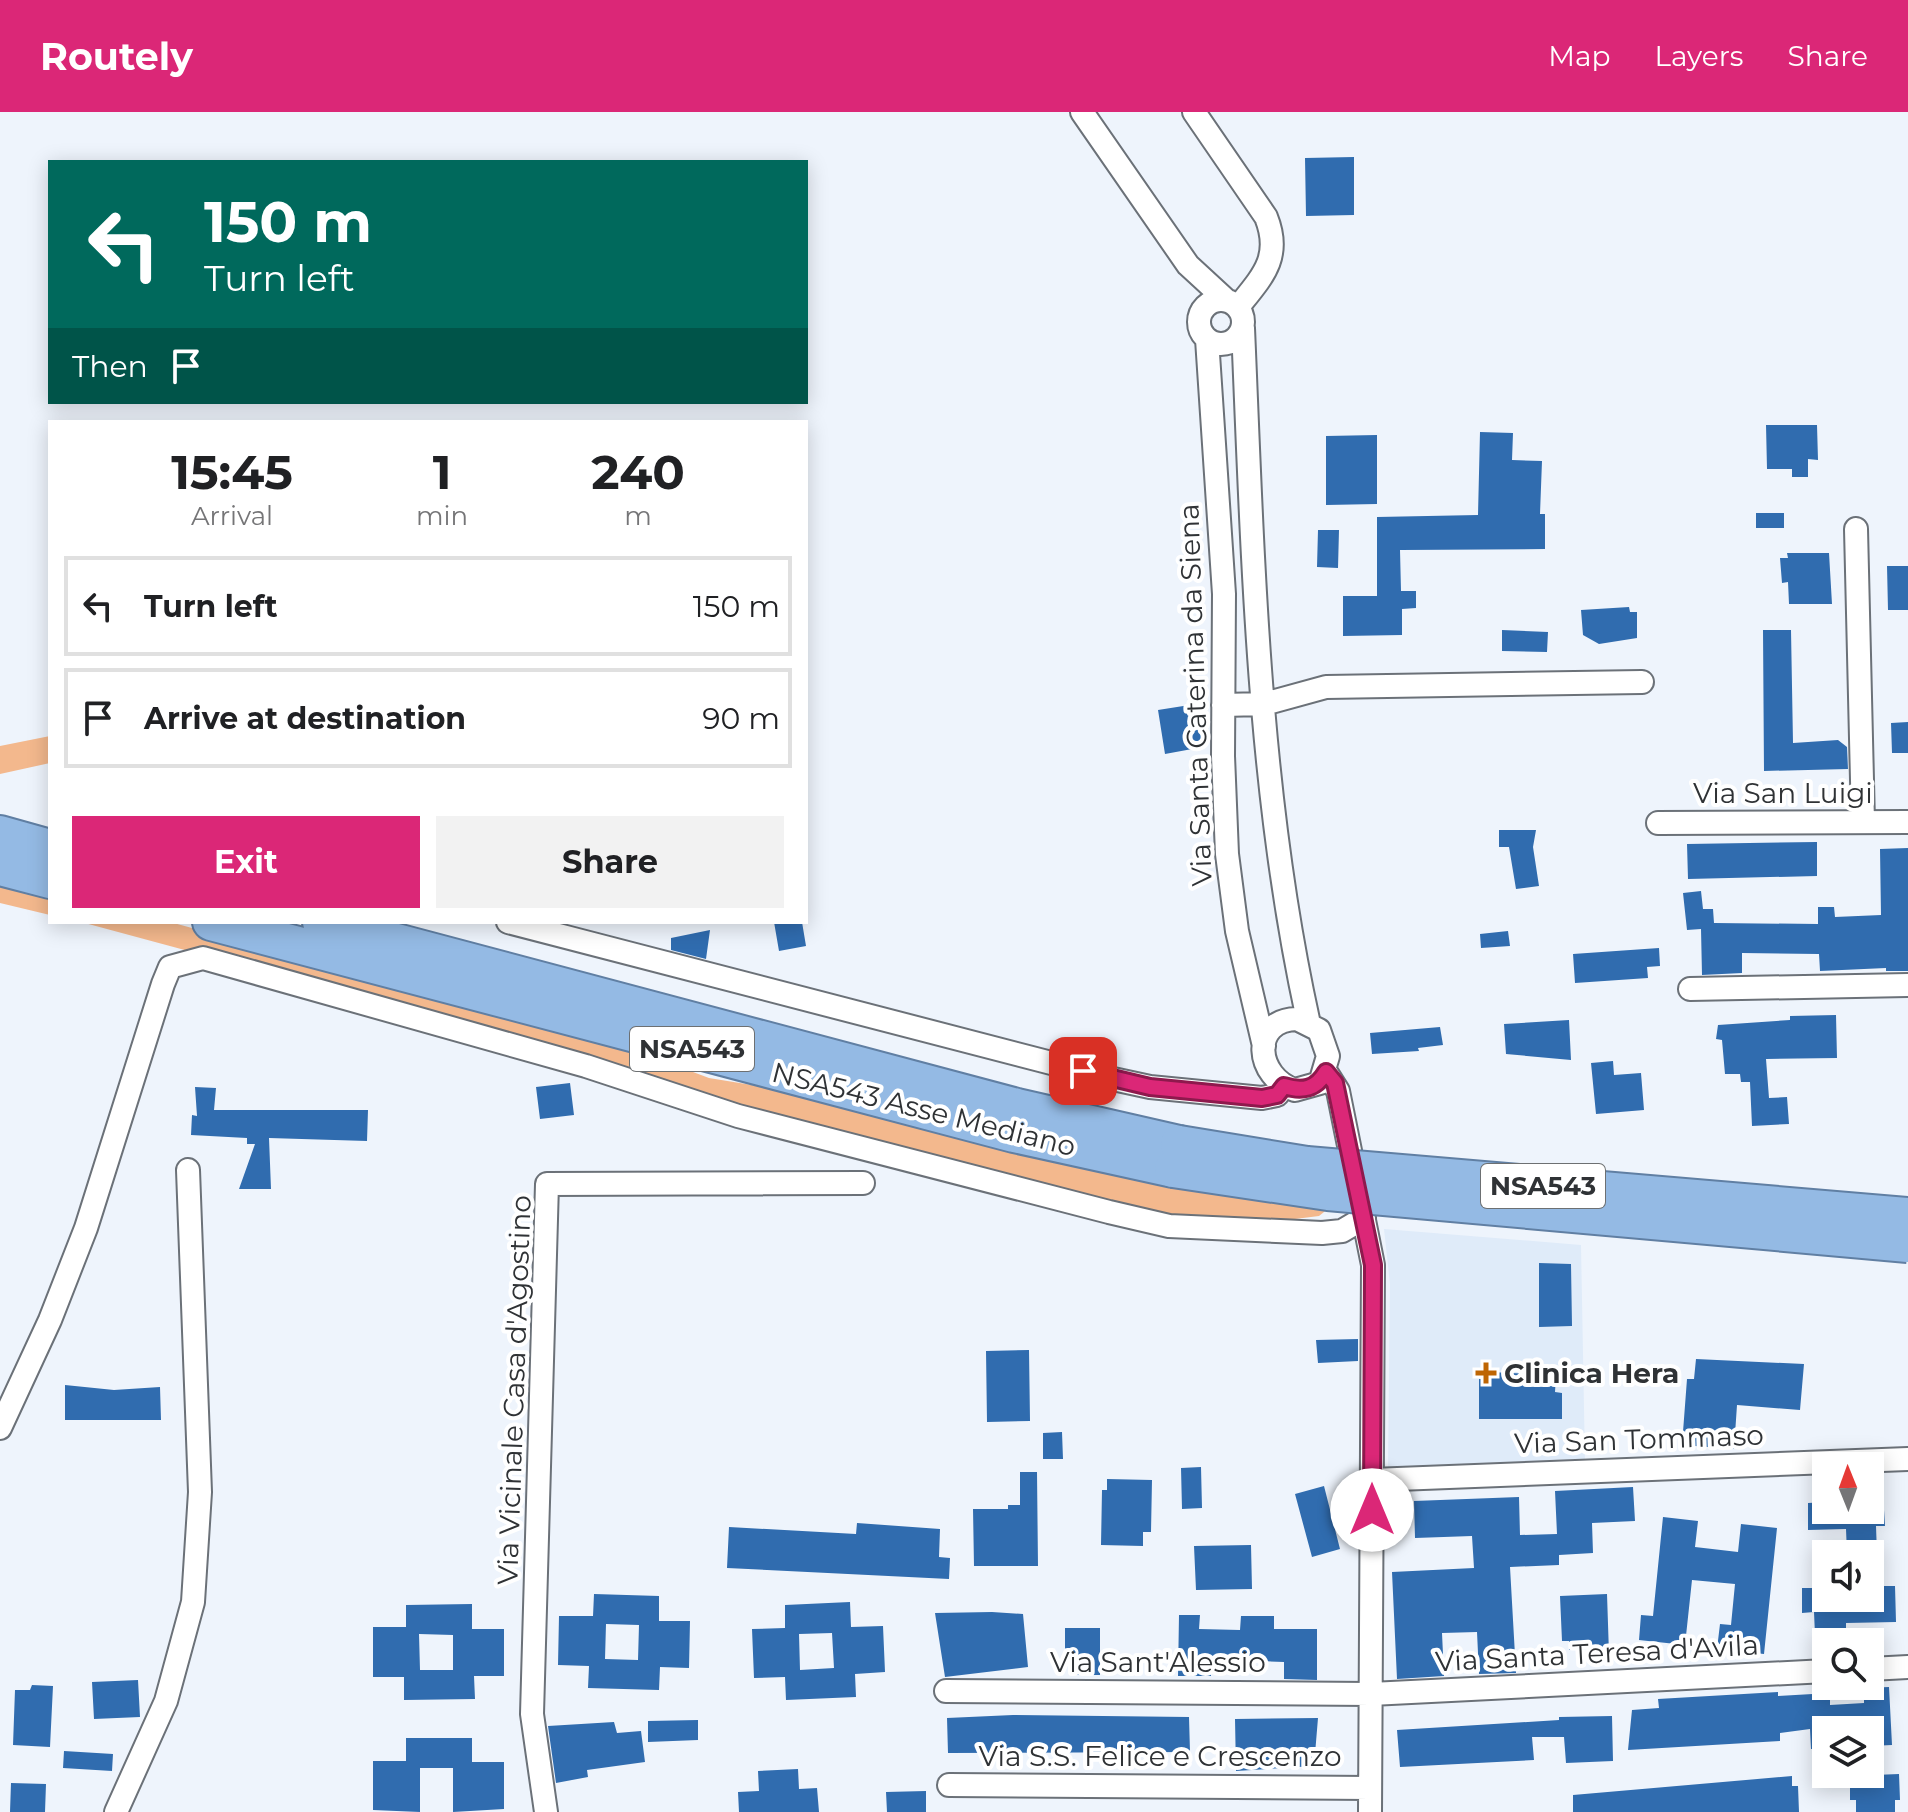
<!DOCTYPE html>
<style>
:root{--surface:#fff;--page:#f2f2f2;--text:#202124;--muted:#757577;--line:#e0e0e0;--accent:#db2777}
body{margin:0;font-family:Montserrat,sans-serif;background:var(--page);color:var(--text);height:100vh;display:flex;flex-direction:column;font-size:30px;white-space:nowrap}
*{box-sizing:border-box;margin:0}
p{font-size:26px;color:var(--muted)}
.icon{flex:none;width:44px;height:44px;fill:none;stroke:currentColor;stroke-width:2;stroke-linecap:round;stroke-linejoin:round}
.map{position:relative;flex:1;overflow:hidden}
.details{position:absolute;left:48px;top:308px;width:760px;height:504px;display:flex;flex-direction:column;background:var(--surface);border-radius:0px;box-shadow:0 4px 20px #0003}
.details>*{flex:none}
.guide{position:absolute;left:48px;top:48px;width:760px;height:244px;border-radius:0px;box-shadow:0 4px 20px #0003;background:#00695c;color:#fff;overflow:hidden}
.needle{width:52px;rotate:359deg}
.buttons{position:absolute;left:1812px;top:1340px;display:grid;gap:16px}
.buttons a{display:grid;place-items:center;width:72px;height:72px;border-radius:0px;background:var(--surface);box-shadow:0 4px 20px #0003;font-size:40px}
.pin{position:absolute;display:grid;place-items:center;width:68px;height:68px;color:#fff;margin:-34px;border-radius:16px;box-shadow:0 4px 12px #0006}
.me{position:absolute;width:88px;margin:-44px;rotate:0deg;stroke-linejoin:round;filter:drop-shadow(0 0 6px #0008)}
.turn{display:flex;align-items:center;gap:28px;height:168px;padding:0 24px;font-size:36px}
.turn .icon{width:104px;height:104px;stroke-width:2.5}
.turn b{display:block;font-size:56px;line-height:68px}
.then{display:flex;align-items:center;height:76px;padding:0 24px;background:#0003;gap:16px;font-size:30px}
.eta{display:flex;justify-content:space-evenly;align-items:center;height:136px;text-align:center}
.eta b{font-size:48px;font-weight:700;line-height:56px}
.cta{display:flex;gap:16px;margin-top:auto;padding:16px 24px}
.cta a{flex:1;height:92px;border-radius:0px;background:var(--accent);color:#fff;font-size:32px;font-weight:700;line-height:92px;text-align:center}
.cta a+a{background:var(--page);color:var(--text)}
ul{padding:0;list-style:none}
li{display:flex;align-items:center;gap:24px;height:100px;margin:0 16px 12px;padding:0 8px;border:4px solid var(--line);border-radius:0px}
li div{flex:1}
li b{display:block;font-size:30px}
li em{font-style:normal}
header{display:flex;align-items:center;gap:48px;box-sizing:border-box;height:112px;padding:0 40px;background:var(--accent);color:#fff}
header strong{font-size:38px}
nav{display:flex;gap:44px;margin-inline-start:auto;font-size:28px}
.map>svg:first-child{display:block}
.built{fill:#dfebf9}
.green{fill:#f3b88d}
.building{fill:#306caf;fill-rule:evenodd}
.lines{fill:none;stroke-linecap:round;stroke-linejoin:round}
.minor-casing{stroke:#6b7178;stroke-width:26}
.trunk-casing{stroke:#607fa3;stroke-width:40}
.minor{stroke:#fff;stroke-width:22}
.trunk{stroke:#94bae4;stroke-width:36}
.trunk-bridge-casing{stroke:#607fa3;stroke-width:40;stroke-linecap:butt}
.trunk-bridge{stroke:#94bae4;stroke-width:36}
.route-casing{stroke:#8e194d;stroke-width:20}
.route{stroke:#db2777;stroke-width:14}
.poi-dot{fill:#be6503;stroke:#fff;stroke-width:3}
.labels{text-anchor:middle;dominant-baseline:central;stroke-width:8;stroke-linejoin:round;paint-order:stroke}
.shield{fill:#fff;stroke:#6d7072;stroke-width:2}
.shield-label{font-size:26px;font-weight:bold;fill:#2f3235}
.street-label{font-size:28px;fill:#2f3235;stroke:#fff}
.poi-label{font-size:28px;font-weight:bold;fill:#2f3235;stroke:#fff;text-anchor:start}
</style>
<header>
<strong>Routely</strong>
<nav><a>Map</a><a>Layers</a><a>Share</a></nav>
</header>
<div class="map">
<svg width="1908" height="1700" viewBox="0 0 1908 1700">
<rect width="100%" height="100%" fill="#eef4fc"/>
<path class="built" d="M1384,1117L1581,1133L1585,1350L1388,1357L1390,1172Z"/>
<path class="green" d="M50,624V651L0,662V634Z
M0,764L50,778V803L0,791Z
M81,810H170L621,933L709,966L783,978L1329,1096L1319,1104L1287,1108L1169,1103L1070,1081L747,998L534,932Z"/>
<path class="building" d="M1354,45V103L1306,104L1305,46Z
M1766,313H1817L1818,348L1808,347V365H1792V357H1767Z
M1480,320L1513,321L1512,348L1542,349L1540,402H1545V437L1400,438L1401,479H1416V496L1402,497V523L1343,524V484H1377V405L1478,403Z
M1377,323V392L1326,393V324Z
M1756,401H1784V416H1756Z
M1318,418H1339L1338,456L1317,455Z
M1787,441H1829L1832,492H1789L1788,470L1782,471L1780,446H1788Z
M1887,454H1908V498H1888Z
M1629,495L1630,500H1637V526L1599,532L1583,523L1581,498Z
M1502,518L1548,520L1547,540L1502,539Z
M1763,518H1791L1793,631L1838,628L1847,635L1848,657L1764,659Z
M1196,592L1203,635L1165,642L1158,598Z
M1908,610V641H1892L1891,611Z
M1499,718H1536L1533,735L1539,774L1516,777L1509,735H1499Z
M1817,730V764L1688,767L1687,732Z
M1908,736V859H1886V856L1820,859L1819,842L1742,841V861L1702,863L1701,817L1687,818L1683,781L1701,779L1703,797H1713L1714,811L1818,812V795H1834L1835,805L1881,803L1880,737Z
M774,810H802L806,834L779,839Z
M710,818L706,847L671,838V826Z
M1508,819L1510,834L1481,836L1480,822Z
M1659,836L1660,854L1647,855L1648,866L1575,871L1573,842Z
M1836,903L1837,946L1766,947L1769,986L1787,985L1789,1012L1752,1014L1750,970H1741L1740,962H1725L1722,928L1716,927L1718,913L1790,908V904Z
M1569,908L1571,948L1506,942L1504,912Z
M1440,915L1443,933L1418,936L1419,939L1372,942L1370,921Z
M1613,949L1614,963L1641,961L1644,998L1596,1002L1591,951Z
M570,971L574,1003L540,1007L536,975Z
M195,975L216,976L214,998H368L367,1029L269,1026L271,1077H239L255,1032H247V1026L191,1023L192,1003L197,1004Z
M1539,1151L1571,1152L1572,1214L1539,1215Z
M1358,1227V1249L1318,1251L1316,1228Z
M1029,1238L1030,1309L987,1310L986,1239Z
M1696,1247L1804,1252L1800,1298L1737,1293L1734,1337L1682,1333L1687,1267H1694Z
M1490,1260L1556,1263L1555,1280L1562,1281V1307H1479V1267H1490Z
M65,1273L114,1278L160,1275L161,1308H65Z
M1062,1320L1063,1347H1043V1321Z
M1201,1355L1202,1396L1182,1397L1181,1356Z
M1020,1360H1037L1038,1454H974L973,1397H1008V1393H1020Z
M1107,1367L1152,1368L1151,1420H1143V1434L1101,1433L1102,1378H1107Z
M1324,1374L1340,1437L1312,1445L1295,1382Z
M1633,1375L1635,1409L1592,1411L1593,1441L1559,1443V1453L1510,1455L1516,1561L1479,1562L1477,1520L1442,1521L1444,1564L1397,1567L1392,1460L1474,1456L1472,1424L1415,1426L1414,1389L1519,1385L1520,1423L1557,1422L1555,1379Z
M1826,1390V1398H1884L1885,1414H1876L1877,1442H1847L1846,1417L1808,1418V1391Z
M1663,1405L1698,1409L1695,1435L1738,1440L1741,1412L1777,1416L1764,1542L1717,1537L1720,1512L1731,1513L1735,1472L1692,1468L1685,1533L1639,1528L1641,1503L1653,1504Z
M857,1411L940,1417L939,1445L950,1446L949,1467L727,1456L729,1415L856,1422Z
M1251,1433L1252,1477L1196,1478L1194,1434Z
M1870,1474H1895L1896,1510L1846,1511V1522L1815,1523L1814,1500L1802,1501V1476H1826V1486H1870Z
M594,1482L659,1484V1509H690L689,1556L660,1555L659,1578L588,1576L589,1554L558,1553L559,1504H593ZM606,1512L639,1513L638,1548L605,1547Z
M1607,1482L1609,1542L1590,1543L1589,1537L1569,1538V1529H1562L1560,1484Z
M850,1490L851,1515L883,1514L885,1560L855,1562L856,1585L786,1588L785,1565L754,1566L752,1517L785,1516V1493ZM832,1521L834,1556L800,1558L799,1522Z
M472,1492V1517H504V1564H474L475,1587L404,1588V1565H373V1515H406V1493ZM419,1522L453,1523V1558H420Z
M992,1500L1023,1502L1028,1555L945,1565L935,1501Z
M1179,1503H1200L1199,1517L1240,1518L1241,1504H1274V1517H1317V1568L1284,1567V1550L1260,1549V1545L1221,1544V1556H1211V1564H1178Z
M1065,1516H1100V1563H1078L1065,1543Z
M138,1568L140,1605L94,1607L92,1570Z
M32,1573L53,1574L50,1635L13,1633L15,1578H30Z
M1889,1575L1892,1633L1871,1634L1870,1618H1826V1637H1811L1810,1617L1780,1621V1629L1628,1638L1632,1598L1659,1596L1658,1587L1778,1580V1584L1830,1581V1593L1864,1591V1576Z
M1013,1603L1189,1605L1190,1640L948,1641L947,1606Z
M1612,1604L1613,1649L1566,1651L1564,1625H1532L1534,1648L1400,1655L1397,1618L1559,1608V1605Z
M1318,1606L1314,1654L1236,1659L1235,1607Z
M698,1608V1628L648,1630V1609Z
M614,1610L617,1621L641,1619L645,1650L587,1658L588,1665L556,1671L548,1614Z
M406,1626H472V1650H504V1697L453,1700V1656H420V1700L373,1698V1649H406Z
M64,1639L113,1642L112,1659L63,1656Z
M798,1657L799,1677L817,1676L819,1700H739L738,1680L759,1679L758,1659Z
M1899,1662L1900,1688H1895V1700H1856V1688H1850V1664Z
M1792,1664V1674H1798L1799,1700H1573V1683Z
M11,1671L46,1672L45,1700H10Z
M926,1679V1700H887L886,1680Z"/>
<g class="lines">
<g class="minor-casing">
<path id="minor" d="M1082,0L1188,153L1226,188
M1194,0L1266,105C1282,145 1263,164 1238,195
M1199 210a22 22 0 1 1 44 0a22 22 0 1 1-44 0Z
M1243,216C1253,448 1258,684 1309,912
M1207,227L1224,482L1223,644L1227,742L1237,819L1264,934
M1856,417L1863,710
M1223,593L1264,592L1326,575L1642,570
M1658,711L1908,710
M508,810L1113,967L1150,975L1262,986L1277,983L1284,974
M1690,877L1908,873
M1297,907L1319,918L1328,944L1320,971L1295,978C1256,966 1249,908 1297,907Z
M1326,960L1338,979L1373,1153L1370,1700
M0,1316L50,1208L86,1116L163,872L170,855L203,846L586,954L738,1004L1109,1100L1169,1114L1322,1121L1342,1119L1364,1106
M1372,1368L1908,1347
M1870,1557L1908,1555
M946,1579L1371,1582L1826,1559
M949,1673L1370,1676
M116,1700L166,1589L193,1490L200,1380L188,1058
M546,1700L532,1602L547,1072L863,1071"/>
</g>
<g class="trunk-casing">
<path id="trunk" d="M0,722L50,736
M0,755L50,768
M211,810L1014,1022L1173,1057
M321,810L1017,995L1179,1032"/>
</g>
<use href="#minor" class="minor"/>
<use href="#trunk" class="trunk"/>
<g class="trunk-bridge-casing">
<path id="trunk-bridge" d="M1179,1032L1307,1053L1908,1104
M1173,1057L1328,1080L1908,1132"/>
</g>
<use href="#trunk-bridge" class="trunk-bridge"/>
</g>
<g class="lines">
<g class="route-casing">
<path id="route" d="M1083,959L1150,975L1262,986L1277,983L1284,974C1303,980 1316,977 1326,960L1335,971L1373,1153L1372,1398"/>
</g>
<use href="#route" class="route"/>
</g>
<path class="poi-dot" d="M1482 1249h8v8h8v8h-8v8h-8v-8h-8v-8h8z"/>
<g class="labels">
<g class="shield">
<rect x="630" y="915" width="124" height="44" rx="6"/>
<rect x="1481" y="1052" width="124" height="44" rx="6"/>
</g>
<g class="shield-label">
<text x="692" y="937">NSA543</text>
<text x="1543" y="1074">NSA543</text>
</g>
<g class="street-label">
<text transform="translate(1195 583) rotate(-92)">Via Santa Caterina da Siena</text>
<text x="1783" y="681">Via San Luigi</text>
<text transform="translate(924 997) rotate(14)">NSA543 Asse Mediano</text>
<text transform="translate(514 1278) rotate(-88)">Via Vicinale Casa d'Agostino</text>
<text transform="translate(1639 1327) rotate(-2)">Via San Tommaso</text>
<text transform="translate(1597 1541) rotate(-3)">Via Santa Teresa d'Avila</text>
<text x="1158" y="1550">Via Sant'Alessio</text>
<text x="1160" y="1644">Via S.S. Felice e Crescenzo</text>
</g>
<g class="poi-label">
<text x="1504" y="1261">Clinica Hera</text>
</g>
</g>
</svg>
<div class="buttons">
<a><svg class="needle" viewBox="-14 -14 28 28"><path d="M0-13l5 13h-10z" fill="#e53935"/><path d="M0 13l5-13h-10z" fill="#757577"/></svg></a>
<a><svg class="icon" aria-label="sound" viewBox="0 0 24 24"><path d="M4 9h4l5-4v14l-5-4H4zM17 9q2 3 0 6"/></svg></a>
<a><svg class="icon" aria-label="search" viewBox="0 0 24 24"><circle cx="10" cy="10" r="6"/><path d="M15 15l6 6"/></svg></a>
<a><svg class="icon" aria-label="layers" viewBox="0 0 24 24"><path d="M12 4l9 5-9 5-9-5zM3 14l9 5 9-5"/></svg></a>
</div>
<div class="pin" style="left:1083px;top:959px;background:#d93025"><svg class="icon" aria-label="arrive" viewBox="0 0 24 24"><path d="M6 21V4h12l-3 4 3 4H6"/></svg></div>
<svg class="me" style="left:1372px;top:1398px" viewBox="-20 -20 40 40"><circle r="19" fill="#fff"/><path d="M0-13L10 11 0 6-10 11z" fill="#db2777"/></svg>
<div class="guide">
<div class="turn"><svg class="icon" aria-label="left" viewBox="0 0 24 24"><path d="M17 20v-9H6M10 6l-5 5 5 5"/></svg><div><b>150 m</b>Turn left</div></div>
<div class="then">Then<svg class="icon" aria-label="arrive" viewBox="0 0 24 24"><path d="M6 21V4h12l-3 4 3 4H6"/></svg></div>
</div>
<section class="details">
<div class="eta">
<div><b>15:45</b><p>Arrival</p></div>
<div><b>1</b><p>min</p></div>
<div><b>240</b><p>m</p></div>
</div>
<ul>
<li><svg class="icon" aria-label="left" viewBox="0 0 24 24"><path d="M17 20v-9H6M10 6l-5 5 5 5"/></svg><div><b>Turn left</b></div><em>150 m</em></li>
<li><svg class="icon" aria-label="arrive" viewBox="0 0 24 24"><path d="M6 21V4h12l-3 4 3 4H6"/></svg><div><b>Arrive at destination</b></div><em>90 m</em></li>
</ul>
<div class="cta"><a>Exit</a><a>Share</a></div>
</section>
</div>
